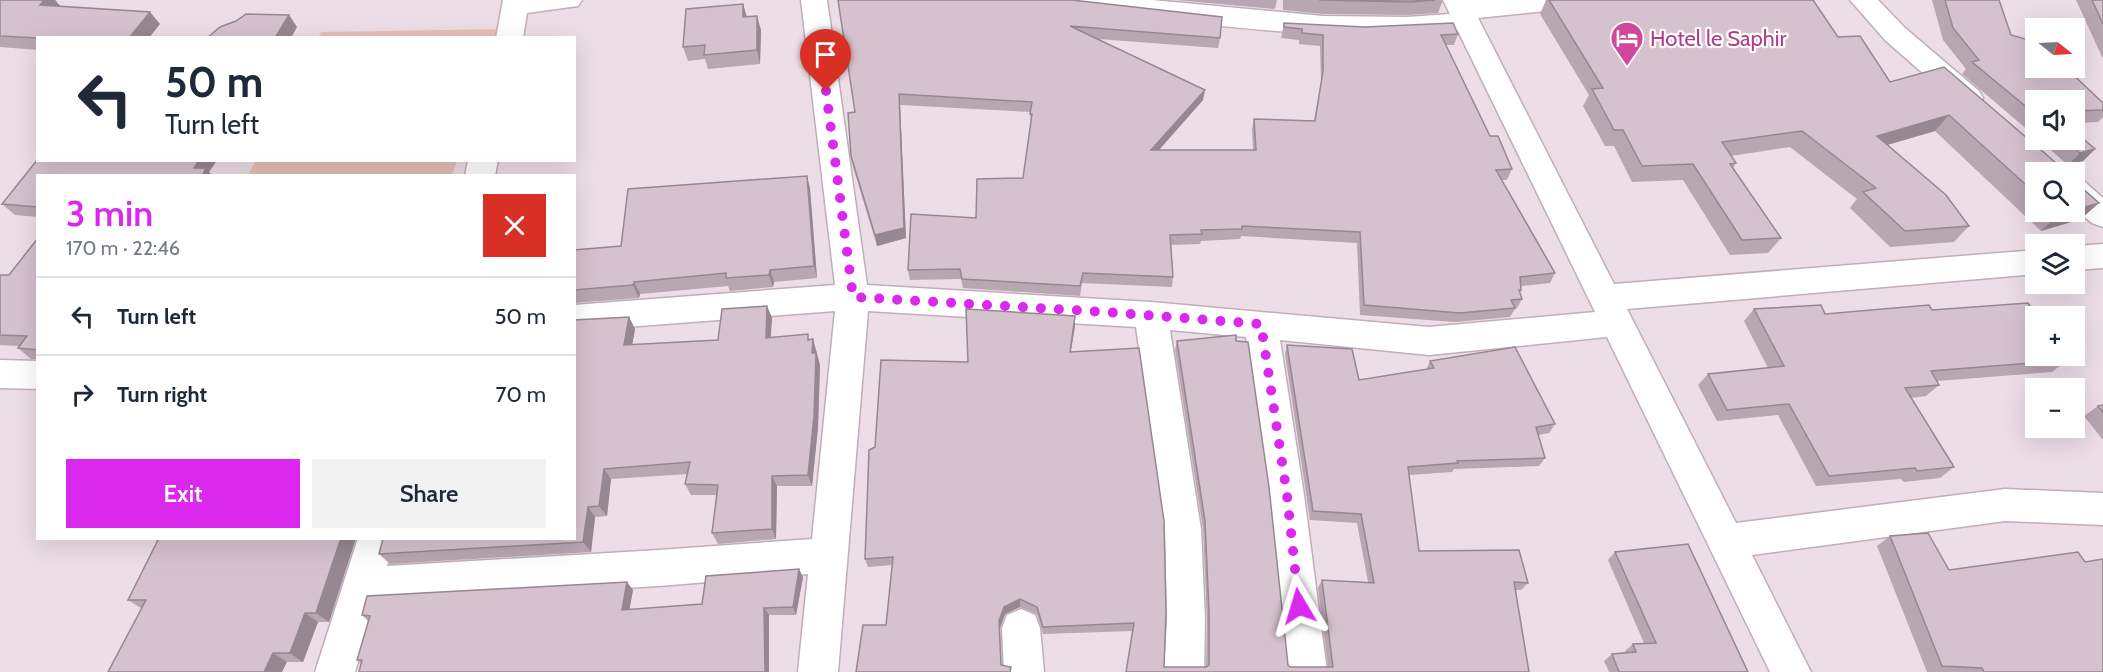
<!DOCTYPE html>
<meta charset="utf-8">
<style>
:root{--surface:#fff;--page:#f2f2f3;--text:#1f2937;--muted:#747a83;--line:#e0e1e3;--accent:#db28ef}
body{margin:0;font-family:Cabin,sans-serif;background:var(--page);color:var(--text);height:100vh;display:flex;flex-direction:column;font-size:22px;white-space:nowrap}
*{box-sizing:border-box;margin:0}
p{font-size:20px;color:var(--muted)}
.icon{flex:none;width:33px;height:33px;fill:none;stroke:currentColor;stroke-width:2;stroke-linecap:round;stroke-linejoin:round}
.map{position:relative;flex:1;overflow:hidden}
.panel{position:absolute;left:36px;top:174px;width:540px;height:366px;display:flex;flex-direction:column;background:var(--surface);border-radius:0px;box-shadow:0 6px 24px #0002}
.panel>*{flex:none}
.banner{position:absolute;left:36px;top:36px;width:540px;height:126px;border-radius:0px;box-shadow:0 6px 24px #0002;background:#fff;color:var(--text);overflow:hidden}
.needle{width:39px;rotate:108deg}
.controls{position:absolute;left:2025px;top:18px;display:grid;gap:12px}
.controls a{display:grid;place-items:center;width:60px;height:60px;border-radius:0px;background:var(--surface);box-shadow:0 6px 24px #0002;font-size:30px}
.pin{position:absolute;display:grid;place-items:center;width:51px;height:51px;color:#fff;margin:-62px -26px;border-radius:50% 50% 50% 0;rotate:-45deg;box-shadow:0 0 6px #0007}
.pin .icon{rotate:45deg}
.me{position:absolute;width:66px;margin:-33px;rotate:353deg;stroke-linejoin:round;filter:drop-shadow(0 0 4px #0008)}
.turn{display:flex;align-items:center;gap:21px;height:126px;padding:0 30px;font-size:27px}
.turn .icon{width:78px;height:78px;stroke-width:2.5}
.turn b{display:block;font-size:42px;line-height:51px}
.round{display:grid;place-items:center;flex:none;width:63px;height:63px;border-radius:0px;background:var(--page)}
.overview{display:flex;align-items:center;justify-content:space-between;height:102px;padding:0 30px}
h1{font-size:36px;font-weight:600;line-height:45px;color:var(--accent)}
.action{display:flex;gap:12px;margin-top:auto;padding:12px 30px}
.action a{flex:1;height:69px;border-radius:0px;background:var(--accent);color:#fff;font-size:24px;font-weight:600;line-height:69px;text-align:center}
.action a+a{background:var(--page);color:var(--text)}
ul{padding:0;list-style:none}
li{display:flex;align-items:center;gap:18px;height:78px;padding:0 30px;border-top:2px solid var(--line)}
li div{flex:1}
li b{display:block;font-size:22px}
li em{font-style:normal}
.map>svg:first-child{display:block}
.residential{fill:#ecdde6;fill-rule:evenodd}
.green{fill:#e6c0b6}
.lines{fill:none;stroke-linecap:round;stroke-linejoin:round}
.minor-casing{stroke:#c0aeb9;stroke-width:3}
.minor{fill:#fff;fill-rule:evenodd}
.wall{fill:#b8a6b1}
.shaded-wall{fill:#968790}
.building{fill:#d6c1ce;stroke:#968790;stroke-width:1.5}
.route{stroke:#db28ef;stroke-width:10;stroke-dasharray:0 18}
.labels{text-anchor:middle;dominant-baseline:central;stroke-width:4.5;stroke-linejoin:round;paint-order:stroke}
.hotel-label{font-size:22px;fill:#b23c85;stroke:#fff;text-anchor:start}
</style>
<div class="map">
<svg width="2103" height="672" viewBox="0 0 2103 672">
<rect width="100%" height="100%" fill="#f4ebf0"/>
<path class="residential" d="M0,0H2103V672H0ZM2036,28H2074V68H2036ZM38,38H574V160H38ZM2036,100H2074V140H2036ZM2036,172H2074V212H2036ZM38,176H574V538H38ZM2036,244H2074V284H2036ZM2036,316H2074V356H2036ZM2036,388H2074V428H2036Z"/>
<path class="green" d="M506,29L503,38H318L321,32Z
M256,160H457V161L452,175H248Z"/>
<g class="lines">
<g class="minor-casing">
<path id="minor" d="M503,0H582L578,6L527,13L523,38H496Z
M801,0H827L867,285L1151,302L1429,327L1595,312L1458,31C1330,45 1200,22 1073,9L1064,6L1060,0H1152L1323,16L1407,17L1450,14L1443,0H1576L1572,6L1563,9L1478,18L1614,284L2036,250V274L1627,309L1736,523L2005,489L2103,493V525L2005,521L1752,555L1811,672H1770L1607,337L1429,355L1280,340L1304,495L1327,672H1287L1268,495L1246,337L1170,330L1201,529L1205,620L1204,672H1164L1167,620L1165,529L1136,327L868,311L838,672H798L808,574L659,586L375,602L355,672H315L358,538H395L387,566L659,550L812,539L835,311L574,331V305L835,285Z
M1850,0H1878L1905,28L1979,91L1983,98L1979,105L1969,108L1959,105L1885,40Z
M468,160H498L495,176H465Z
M2074,179L2085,182L2103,198V227L2092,223L2074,208Z
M2103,244V268L2074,270V246Z
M0,360L38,361V389L0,388Z
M1021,609L1035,615L1040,628L1044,672H1004L1002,628L1007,615Z"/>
</g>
<use href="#minor" class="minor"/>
</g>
<path class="wall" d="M0,0H55L60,6H59L160,24L38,38V50L0,47Z
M838,0L1220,38L1218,48L1098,39L1203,100L1159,150H1253L1252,129L1254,119L1314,121L1321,82L1320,46L1299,44V40L1281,38L1284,23L1458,34L1454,45H1446L1490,136L1512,169L1507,180H1501L1555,273L1550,283L1521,286V290L1520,292L1522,299L1517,308L1515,309L1510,317L1455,322L1360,315L1357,243L1241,236L1240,239L1201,241L1200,244L1171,245L1173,277L1172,287L1082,283L1080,296L963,288L961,279L910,280L908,270L976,218L1023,178L1031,125L1030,112L900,105L906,238L877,246L853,167L851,156L855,112Z
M1176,0H1277L1275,9Z
M1283,0H1443L1438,13L1407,15L1323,14L1283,10Z
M1546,0H1813L1838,37L1890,82L1944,67L2036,172V212H2074L2081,219L2041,231L1935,131L1887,145L1969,226L1954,242L1890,247L1850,208L1857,199L1790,147L1731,156L1736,163L1733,168L1781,238L1768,253L1730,255L1683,180L1632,182L1614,146H1605L1583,106L1589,95L1540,14Z
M1932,0H1999L2011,35L2103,103V117L2098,122L2074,123V100H2036V137L1962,74L1966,69L1943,40Z
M2076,0H2103V58L2102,57Z
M743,4L747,17L761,30L760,64L708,69L705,59L688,61L683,47Z
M2039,140H2074L2095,149L2083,161L2068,165Z
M38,159V160H217L209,172L212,176H38V217L15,215L2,204Z
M807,176L810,189L817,278L774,282L773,287L730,291L728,286L640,294L639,298L574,303V250L621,246Z
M38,238V359H31L18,348L19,346L0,345V275H9Z
M767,306L772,318L770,338L808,334L809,340L813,339L820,365L818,427L812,486H777L776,539L718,544L712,533L717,495H691L685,484L688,474L611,479L607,516L595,517L591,552L390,564L379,554L629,317L635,329L632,345L718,340Z
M1754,309L1825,314L1932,310L2067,360L2052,372L1937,381L1939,385L1926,396L1911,398L1954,467L1940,478L1904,482L1901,479L1816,486L1778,415L1717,421L1698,385L1708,374L1768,368L1744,321Z
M1075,316V326L1071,351L1164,667H1206L1207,620L1203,529L1175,350L1177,341L1288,665L1290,667H1328L1318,588L1322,580L1368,582L1357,523L1310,520L1285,354L1287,345L1359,380L1426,370L1430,361L1555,424L1549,433L1538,435L1545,458L1539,466L1454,469L1452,472L1409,475L1419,551L1528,583L1521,590H1516L1529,672H1126L1132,631L1043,634L1037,614L1020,607L1005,614L1000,628L1001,665L1011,672L886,625L892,565L868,567L865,559L875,447L968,362Z
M2103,405V440L2084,416L2098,406Z
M1890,536L1949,570L2103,672H1927L1877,546Z
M356,538L329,622H318L303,662H287L141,608L128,600Z
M1615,552L1748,672H1609L1604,661L1612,654L1626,653L1625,651L1633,644L1644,643L1608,560Z
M803,577L796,615H769V672H359L361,663L357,660L368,621L362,615L633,590L629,610L702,604Z"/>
<path class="shaded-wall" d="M44,0H55L60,6L51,17L40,5Z
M743,4L747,18L743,17Z
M150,12L160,24L149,38H129Z
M289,15L297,27L291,38H275Z
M757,16L761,30L760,64L757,50Z
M1205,90L1203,100L1150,160L1151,150Z
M899,94L900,105L906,238L877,246L875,235Z
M1949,115L1935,131L1863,152L1877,136Z
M2095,149L2083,161L2068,165L2080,153Z
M199,160H217L209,172L212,176H200L194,168Z
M807,176L810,189L817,278L814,266Z
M2099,203L2081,219L2041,231L2058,215L2070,212H2074V210Z
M770,270L774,282L773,287L769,275Z
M634,282L640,294L639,298L633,285Z
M767,306L772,318L770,350L766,338Z
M1075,316V326L1069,361L1070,352Z
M629,317L635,329L630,357L624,345Z
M813,339L820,365L818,427L812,486L808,475Z
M604,469L611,479L607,516L599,506Z
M772,476L777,486L776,539L772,529Z
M588,507L595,517L591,552L583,542Z
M341,538H356L329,622L316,613Z
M799,569L803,577L796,615L793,607Z
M627,582L633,590L628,618L622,610Z
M1020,599V607L1005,614L1000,628L999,621L1004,607Z
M764,608L769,615V672H765Z
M305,613L318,622L303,662L290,653Z
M273,653L287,662L282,672H264Z"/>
<path class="building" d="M0,0H44L40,5L150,12L129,38H38L0,36Z
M838,0H1072L1222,17L1220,38L1070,26L1205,90L1151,150H1256L1254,119L1315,121L1323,71V35L1302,33V29L1284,27V23L1365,27L1453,23L1458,34L1441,35L1490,136H1498L1512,169L1496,170L1555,273L1520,277L1521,290H1519L1522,299L1511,300L1515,308L1460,313L1364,305L1360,232L1242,226V229L1201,230L1202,234L1170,235L1173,277L1083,273L1080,286L962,279L960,269L908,270L911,214L976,218L977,179L1023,178L1032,114H1030L1032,102L899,94L904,228L875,235L851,156L848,113L855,112Z
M1319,0H1435L1411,2Z
M1549,0H1813L1838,37L1860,36L1890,82L1944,67L2048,156L2066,172H2036V194L1949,115L1877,136L1946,195L1969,226L1905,231L1863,192L1876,188L1802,131L1722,142L1736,163L1730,164L1781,238L1742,240L1693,164L1642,166L1623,130H1614L1592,89L1603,88Z
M1945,0H1999L2011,35L2036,42V68H2066L2103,103V110L2074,111V100H2036V115L1972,62L1979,60L1953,28Z
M2092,0H2103V24Z
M743,4V17L757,16V50L704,55L705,45L683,47L686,9Z
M246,14L289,15L275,38H207L220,27L236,21Z
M2074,131L2095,149L2080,153L2064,140H2074Z
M38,159V160H199L194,168H206L202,176H38V207L2,204Z
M807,176L814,266L770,270L769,275L726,278V273L634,282L633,285L574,290V250L621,246L628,189Z
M2074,181L2099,203L2074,210Z
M2054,212H2070L2058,215Z
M38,238V350L18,348L27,336L0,335V275H9Z
M2028,303L2037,316H2036V356H2064L2067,360L1931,371L1939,385L1905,388L1954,467L1917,471L1915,468L1829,476L1789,404L1727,410L1708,374L1784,366L1754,309L1821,305L1825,314L1929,305L1932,310Z
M767,306L766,338L808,334V340L813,339L812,353H816L814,416L808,475L772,476V529L712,533L718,485L685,484L690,462L604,469L599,506L588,507L583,542L379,554L383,538H574V320L629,317L624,345L718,340L722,309Z
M966,309L1075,316L1070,352L1139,348L1164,521L1166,612L1164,667H1206L1209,665V612L1205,521L1177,341L1236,335V341L1248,342L1269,487L1288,665L1290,667H1333L1322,580L1374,583L1361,514L1313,511L1287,345L1352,349L1359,380L1434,368L1430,361L1515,347L1555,424L1536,427L1545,458L1457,461L1458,463L1408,467L1419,551L1519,550L1528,583L1514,582L1529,672H1126L1134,623L1043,627L1037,607L1020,599L1004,607L999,621L1001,665L1011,667L1010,672H856L863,625H886L893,557L865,559L869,450L875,447L881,360L968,362Z
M2103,405V412L2098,406Z
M1928,533L1949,570L2078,552L2085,562L2103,559V672H1984L1982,668L1942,666L1890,536Z
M159,538H341L316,613H305L290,653H273L264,672H108L146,600H128Z
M1688,544L1748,672H1619L1612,654L1636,652L1633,644L1656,643L1615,552Z
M799,569L793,607L764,608L765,672H359L362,660H357L370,616L362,615L367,596L627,582L622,610L702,604L706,576Z"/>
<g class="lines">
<path class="route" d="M826,91L853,297L1105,312L1261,324L1287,495L1299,606"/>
</g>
<defs>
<g id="hotel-pin" transform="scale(1.725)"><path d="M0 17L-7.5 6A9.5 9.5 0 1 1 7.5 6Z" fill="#d1479c" stroke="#fff"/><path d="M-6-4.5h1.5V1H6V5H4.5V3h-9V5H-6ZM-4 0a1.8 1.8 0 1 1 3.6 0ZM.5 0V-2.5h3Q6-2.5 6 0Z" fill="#fff"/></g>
</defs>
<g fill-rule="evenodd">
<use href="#hotel-pin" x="1627" y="38"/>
</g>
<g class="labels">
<g class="hotel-label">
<text x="1650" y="38">Hotel le Saphir</text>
</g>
</g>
</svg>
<div class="controls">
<a><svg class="needle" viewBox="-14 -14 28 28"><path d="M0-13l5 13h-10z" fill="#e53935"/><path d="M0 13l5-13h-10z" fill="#747a83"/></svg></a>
<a><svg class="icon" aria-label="sound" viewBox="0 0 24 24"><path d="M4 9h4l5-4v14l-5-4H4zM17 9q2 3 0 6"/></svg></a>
<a><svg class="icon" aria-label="search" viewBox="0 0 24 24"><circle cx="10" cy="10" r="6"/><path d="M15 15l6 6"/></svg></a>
<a><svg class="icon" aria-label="layers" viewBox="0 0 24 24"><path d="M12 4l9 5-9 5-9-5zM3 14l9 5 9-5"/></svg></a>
<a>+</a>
<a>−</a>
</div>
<div class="pin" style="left:826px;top:91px;background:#d93025"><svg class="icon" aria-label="arrive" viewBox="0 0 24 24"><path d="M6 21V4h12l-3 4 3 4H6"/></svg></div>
<svg class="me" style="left:1299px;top:606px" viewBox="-20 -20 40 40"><path d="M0-17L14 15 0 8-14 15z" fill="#db28ef" stroke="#fff" stroke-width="4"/></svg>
<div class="banner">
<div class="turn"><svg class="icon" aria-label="left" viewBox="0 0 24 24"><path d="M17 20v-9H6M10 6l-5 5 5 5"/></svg><div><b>50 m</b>Turn left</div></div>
</div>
<section class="panel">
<div class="overview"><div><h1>3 min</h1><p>170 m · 22:46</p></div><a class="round" style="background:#d93025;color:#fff"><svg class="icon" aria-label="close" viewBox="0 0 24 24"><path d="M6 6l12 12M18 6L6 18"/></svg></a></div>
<ul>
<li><svg class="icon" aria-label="left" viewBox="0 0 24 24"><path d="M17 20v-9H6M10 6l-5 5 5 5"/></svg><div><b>Turn left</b></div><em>50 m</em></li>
<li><svg class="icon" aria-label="right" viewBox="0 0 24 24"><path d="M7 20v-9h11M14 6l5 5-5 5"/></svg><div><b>Turn right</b></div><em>70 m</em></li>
</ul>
<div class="action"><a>Exit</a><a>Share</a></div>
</section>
</div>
